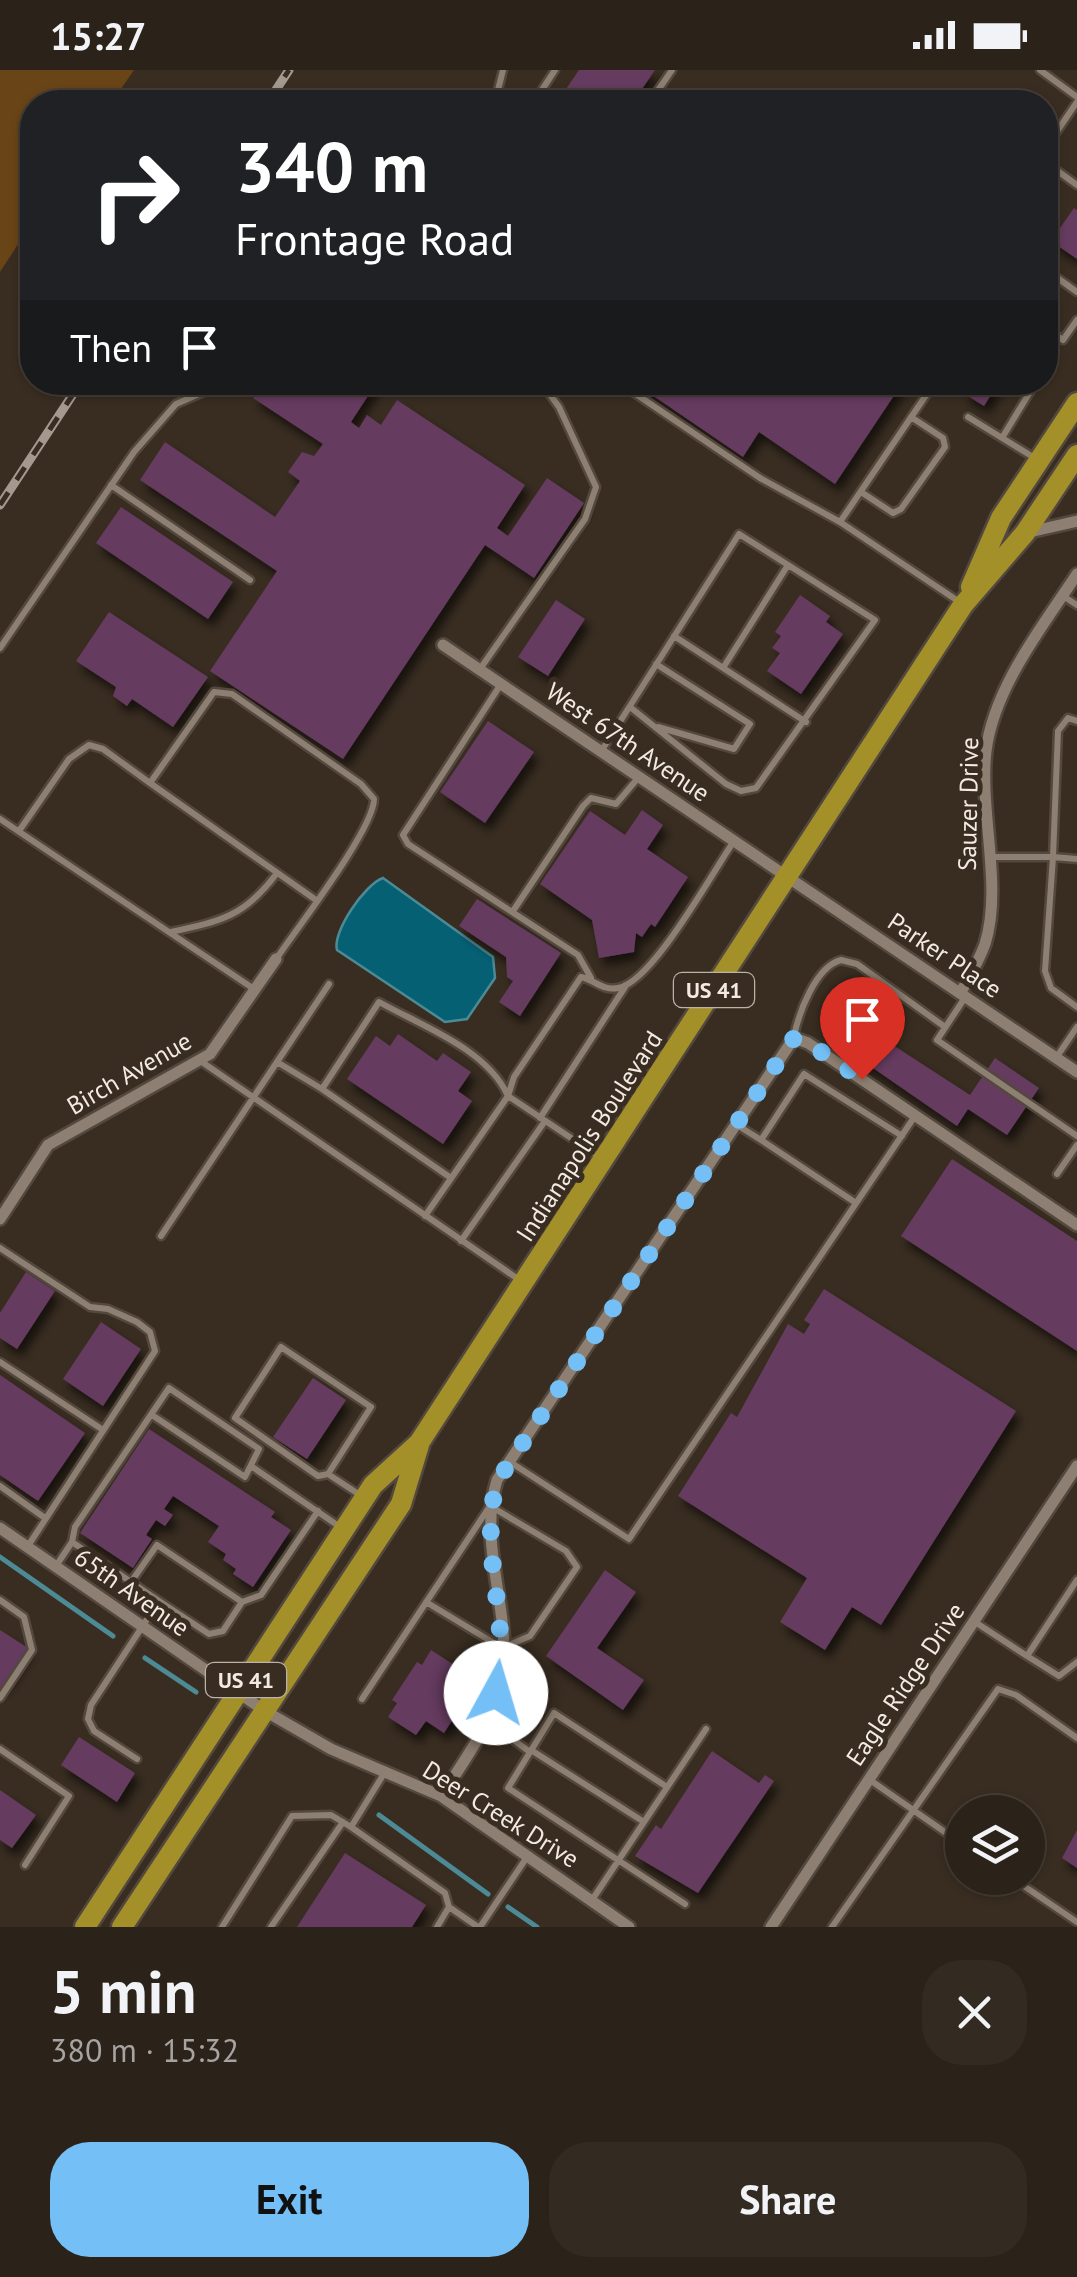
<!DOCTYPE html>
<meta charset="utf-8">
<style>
:root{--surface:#2b2219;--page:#332a22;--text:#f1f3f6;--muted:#a6a4a2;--line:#473f38;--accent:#74c0f6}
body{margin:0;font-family:"PT Sans",sans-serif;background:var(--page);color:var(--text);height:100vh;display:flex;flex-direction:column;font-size:38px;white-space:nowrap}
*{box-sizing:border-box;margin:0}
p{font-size:32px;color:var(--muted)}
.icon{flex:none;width:55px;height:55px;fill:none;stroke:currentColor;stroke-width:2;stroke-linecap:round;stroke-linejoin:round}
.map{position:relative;height:1857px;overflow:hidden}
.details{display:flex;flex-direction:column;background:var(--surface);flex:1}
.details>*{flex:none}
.banner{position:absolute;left:20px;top:20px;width:1038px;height:305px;border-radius:40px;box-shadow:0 2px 8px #0004,0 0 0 2px var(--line);background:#202124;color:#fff;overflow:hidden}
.controls{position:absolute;left:945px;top:1725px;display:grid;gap:20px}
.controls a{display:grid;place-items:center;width:100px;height:100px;border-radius:50%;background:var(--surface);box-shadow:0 2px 8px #0004,0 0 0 2px var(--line);font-size:50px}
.pin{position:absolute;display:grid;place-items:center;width:85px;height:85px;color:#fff;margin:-102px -42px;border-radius:50% 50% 50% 0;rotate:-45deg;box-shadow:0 0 10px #0007}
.pin .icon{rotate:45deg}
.me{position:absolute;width:110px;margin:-55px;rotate:6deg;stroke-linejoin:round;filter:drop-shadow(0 0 8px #0008)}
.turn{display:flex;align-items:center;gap:35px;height:210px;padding:0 50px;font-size:45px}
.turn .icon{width:130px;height:130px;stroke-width:2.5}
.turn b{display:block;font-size:70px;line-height:85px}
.then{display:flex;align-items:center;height:95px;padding:0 50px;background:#0003;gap:20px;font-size:38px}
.round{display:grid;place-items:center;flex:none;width:105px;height:105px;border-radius:40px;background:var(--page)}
.head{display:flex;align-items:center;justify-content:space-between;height:170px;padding:0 50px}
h1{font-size:60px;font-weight:600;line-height:75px}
.button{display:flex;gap:20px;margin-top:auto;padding:20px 50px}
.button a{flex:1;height:115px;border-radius:40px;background:var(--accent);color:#111;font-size:40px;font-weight:600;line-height:115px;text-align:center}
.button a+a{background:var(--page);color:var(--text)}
.status{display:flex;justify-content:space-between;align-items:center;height:70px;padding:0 50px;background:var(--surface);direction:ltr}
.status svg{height:28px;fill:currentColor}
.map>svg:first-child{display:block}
.green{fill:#694416}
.water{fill:#056074;stroke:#4c8a95;stroke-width:2.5}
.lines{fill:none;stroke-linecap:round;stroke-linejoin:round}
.stream{stroke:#4c8a95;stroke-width:5}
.building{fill:#653b5f;filter:url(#shadow)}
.service-casing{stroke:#53483e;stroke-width:11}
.minor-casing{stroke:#53483e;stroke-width:16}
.trunk-casing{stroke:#53483e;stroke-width:25}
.service{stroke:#8d7f71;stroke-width:6}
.minor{stroke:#8d7f71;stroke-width:11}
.trunk{stroke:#a49029;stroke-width:20}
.rail-casing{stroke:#a3998f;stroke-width:9}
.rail{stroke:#392d21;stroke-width:5;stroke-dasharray:15;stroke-linecap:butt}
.route{stroke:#74c0f6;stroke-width:18;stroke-dasharray:0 32.4}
.labels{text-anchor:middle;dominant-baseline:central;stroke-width:10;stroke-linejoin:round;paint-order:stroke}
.shield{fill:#392d21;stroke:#bbb2a9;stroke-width:2.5}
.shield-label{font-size:22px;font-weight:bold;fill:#f3ebe3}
.street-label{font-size:25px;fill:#f3ebe3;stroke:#392d21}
</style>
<div class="status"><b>15:27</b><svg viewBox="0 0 49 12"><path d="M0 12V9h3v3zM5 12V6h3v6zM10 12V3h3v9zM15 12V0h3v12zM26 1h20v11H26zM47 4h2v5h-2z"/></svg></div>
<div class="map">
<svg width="1077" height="1857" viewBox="0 0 1077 1857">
<defs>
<filter id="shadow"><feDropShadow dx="5" dy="8" stdDeviation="5" flood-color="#0009"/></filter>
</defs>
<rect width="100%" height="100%" fill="#392d21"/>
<path class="green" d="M0,0H134L112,32H32V153L0,202Z"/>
<path class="water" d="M383,808L493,887L495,908L467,949L445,952L337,880C332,862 365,814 383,808Z"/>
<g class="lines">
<path class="stream" d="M0,1487L113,1566
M145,1588L196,1622
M379,1745L488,1824
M508,1837L537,1857"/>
</g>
<path class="building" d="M579,0H655L633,32H566L560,28Z
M1074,138L1077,140V189L1051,171Z
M264,312H377L351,352L359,358L367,345L381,355L397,330L525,415L497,458L508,466L547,408L584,433L534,508L485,475L343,689L210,601L277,501L140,410L165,372L275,447L300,411L288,402L302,382L314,386L323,374L253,328Z
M633,312H903L835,414L759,362L743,387Z
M970,312H999L984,336L963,323Z
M121,437L233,512L208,549L96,473Z
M800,525L830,546L826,552L843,564L801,624L767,601L780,583L772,578L781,566L775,562Z
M556,530L585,549L548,606L518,587Z
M109,542L208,607L173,657L132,629L127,636L113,626L116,617L76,591Z
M488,651L534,682L485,753L440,722Z
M642,740L663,755L647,779L688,807L655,857L651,854L642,867L636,863L634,882L599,888L592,850L540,814L590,741L625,765Z
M477,829L561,883L520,946L499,932L513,911L507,907L506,887L459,856Z
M879,929L896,941L879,966L970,1025L995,988L1039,1018L1007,1065L968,1039L957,1056L857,987L868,971L856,962Z
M398,964L437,991L443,983L471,1002L458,1021L472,1031L443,1074L347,1009L376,966L390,976Z
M952,1089L1077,1171V1281L901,1166Z
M26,1202L55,1221L17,1279L0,1268V1243Z
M824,1219L1016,1341L881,1555L852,1537L825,1580L780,1552L807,1508L678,1426L731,1343L737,1347L788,1254L804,1264L810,1254L804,1250Z
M101,1252L141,1279L103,1336L63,1309Z
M0,1305L85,1363L38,1431L0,1405Z
M313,1308L346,1330L307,1389L273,1367Z
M149,1359L275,1442L271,1447L291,1460L253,1517L233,1504L236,1499L223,1490L226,1484L208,1472L219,1456L173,1426L164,1439L173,1445L165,1456L156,1450L146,1465L152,1469L133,1498L80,1463Z
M605,1500L636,1522L597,1578L644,1610L623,1640L546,1586Z
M0,1560L28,1578L0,1620Z
M431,1580L482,1613L477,1621L473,1618L444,1663L426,1651L416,1665L388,1647L397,1633L392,1630L417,1592L422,1595Z
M79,1667L135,1703L117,1732L61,1695Z
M712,1681L759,1713L765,1705L774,1711L698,1823L635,1786L656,1755L661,1759Z
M0,1720L36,1745L12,1778L0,1770Z
M1077,1760V1798L1062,1788Z
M345,1783L426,1835L412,1857H297Z"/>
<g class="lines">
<g class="service-casing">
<path id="service" d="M1040,0L1077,27
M495,32L503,0
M534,32L555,0
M650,32L672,0
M1045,79L1077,32
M1045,92L1077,115
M1045,199L1077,222
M1045,258L1063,270L1077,250
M1045,299L1047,296
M618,312L760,408L840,452
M935,312L840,452L961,533
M968,347L1038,390
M1002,368L1036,312
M111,415L250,510
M861,422L893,443L901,439L945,377L943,368L911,347
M1063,526L1077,535
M674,566L806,652
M0,578L134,382L176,334L206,321L236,320L241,312
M656,594L750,654L734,679L658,657
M723,598L788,495
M480,599L585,449L596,417L559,337L541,312
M501,614L403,765L408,774L578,885L591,908
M602,680L739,464L875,550L756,718L741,721L726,714L630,637
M0,749L254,919
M19,761L69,689L89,675L103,679L150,713
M989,787H1053L1058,661L1068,648L1077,651
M1077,789L1053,787L1045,901L1051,918L1077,937
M513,841L583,736L591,728L616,734L638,708
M171,862C222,851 245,846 277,803
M277,888C297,858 374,759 374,729L361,714L232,624L214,622L150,713L316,830
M966,926L937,970L1077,1066
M794,966C799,943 815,897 841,890L857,894L945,957
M1056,988L1077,957
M199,990L518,1209
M322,1019L277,992L329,914
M540,1048L625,917
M737,1055L761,1070L804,1004L902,1066
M761,1070L856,1133
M598,1086L508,1026L514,1007L581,907C595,910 602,921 618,918C652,913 712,803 734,771
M1057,1104L1077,1075
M425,1146L508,1026C487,979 422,956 379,932L322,1019L451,1108
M161,1166L277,992
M461,1171L545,1051
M0,1178L90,1237L108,1239L137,1252L150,1262L155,1281L28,1476
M0,1292L103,1360
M510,1392L629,1469L915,1046
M251,1396L343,1459
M328,1404L318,1406L235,1348L281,1277L371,1337L328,1404L363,1427
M0,1416L45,1448
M72,1472L159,1531
M56,1496L72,1472L75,1457L169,1318L259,1379L245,1407L152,1345
M131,1512L157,1475L242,1532
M0,1530L24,1547L32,1580L0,1628
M975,1552L1027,1586L1077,1510
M1027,1586L1059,1606L1077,1592
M362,1629L490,1436L566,1481L577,1497L530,1566L502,1578L426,1532
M489,1652L530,1682
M0,1679L69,1726L25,1795
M531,1680L644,1752
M137,1689L94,1661L88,1649L91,1635L159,1531L209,1564L223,1561L242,1532L261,1525L318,1441
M385,1702L351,1757L445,1823L449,1837L478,1857
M870,1710L962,1774
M667,1717L554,1643L508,1718L685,1834
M1012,1808L1077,1852
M592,1830L706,1659
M222,1857L292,1746L331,1745L351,1757
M271,1857L343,1752
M437,1857L449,1837
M480,1857L527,1787
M832,1857L998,1619L1016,1625L1077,1668"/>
</g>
<g class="minor-casing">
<path id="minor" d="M1025,463L1077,451
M443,575L1077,1002
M961,922C969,907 979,891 985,874C1003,817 979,741 986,681C994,617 1043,556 1077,504
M0,1149L48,1075L210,984L276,889
M0,1458L265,1641L331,1679L441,1726L629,1857
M441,1726C469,1684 497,1647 503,1595C509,1535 478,1473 497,1410L794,968L808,973L1077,1155
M771,1857L1077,1396"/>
</g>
<g class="trunk-casing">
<path id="trunk" d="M971,517L1001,448L1077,333
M85,1857L373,1415L419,1373L963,535L1025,463L1077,385
M122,1857L401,1434L419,1375"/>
</g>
<use href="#service" class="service"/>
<use href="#minor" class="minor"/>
<use href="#trunk" class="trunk"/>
<g class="rail-casing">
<path id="rail" d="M268,32L289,0
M0,435L81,312"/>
</g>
<use href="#rail" class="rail"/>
</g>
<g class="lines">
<path class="route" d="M496,1623C513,1553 476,1479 498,1410L794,968L808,973L862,1009"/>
</g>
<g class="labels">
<g class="shield">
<rect x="674" y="903" width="80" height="34" rx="8"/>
<rect x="206" y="1593" width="80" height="34" rx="8"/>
</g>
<g class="shield-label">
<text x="714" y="920">US 41</text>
<text x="246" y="1610">US 41</text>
</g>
<g class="street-label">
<text transform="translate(628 672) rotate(34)">West 67th Avenue</text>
<text transform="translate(968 734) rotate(-89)">Sauzer Drive</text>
<text transform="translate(945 885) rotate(34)">Parker Place</text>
<text transform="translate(129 1003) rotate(-30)">Birch Avenue</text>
<text transform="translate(589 1066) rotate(-57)">Indianapolis Boulevard</text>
<text transform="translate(132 1522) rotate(35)">65th Avenue</text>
<text transform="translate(905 1614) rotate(-56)">Eagle Ridge Drive</text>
<text transform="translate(501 1744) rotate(32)">Deer Creek Drive</text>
</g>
</g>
</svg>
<div class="controls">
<a><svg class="icon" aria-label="layers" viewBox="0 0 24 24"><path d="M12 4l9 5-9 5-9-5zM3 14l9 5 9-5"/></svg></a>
</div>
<div class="pin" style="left:862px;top:1009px;background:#d93025"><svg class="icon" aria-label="arrive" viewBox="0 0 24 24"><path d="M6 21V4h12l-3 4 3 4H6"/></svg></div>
<svg class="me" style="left:496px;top:1623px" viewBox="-20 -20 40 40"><circle r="19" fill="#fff"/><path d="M0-13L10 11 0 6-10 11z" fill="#74c0f6"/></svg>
<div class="banner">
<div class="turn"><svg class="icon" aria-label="right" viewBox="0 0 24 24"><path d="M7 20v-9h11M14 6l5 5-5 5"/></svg><div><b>340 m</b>Frontage Road</div></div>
<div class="then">Then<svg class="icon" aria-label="arrive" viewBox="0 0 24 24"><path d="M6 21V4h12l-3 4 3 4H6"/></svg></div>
</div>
</div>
<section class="details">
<div class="head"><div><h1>5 min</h1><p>380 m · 15:32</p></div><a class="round"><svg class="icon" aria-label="close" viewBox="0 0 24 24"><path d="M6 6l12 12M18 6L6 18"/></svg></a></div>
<div class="button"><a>Exit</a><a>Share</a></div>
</section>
